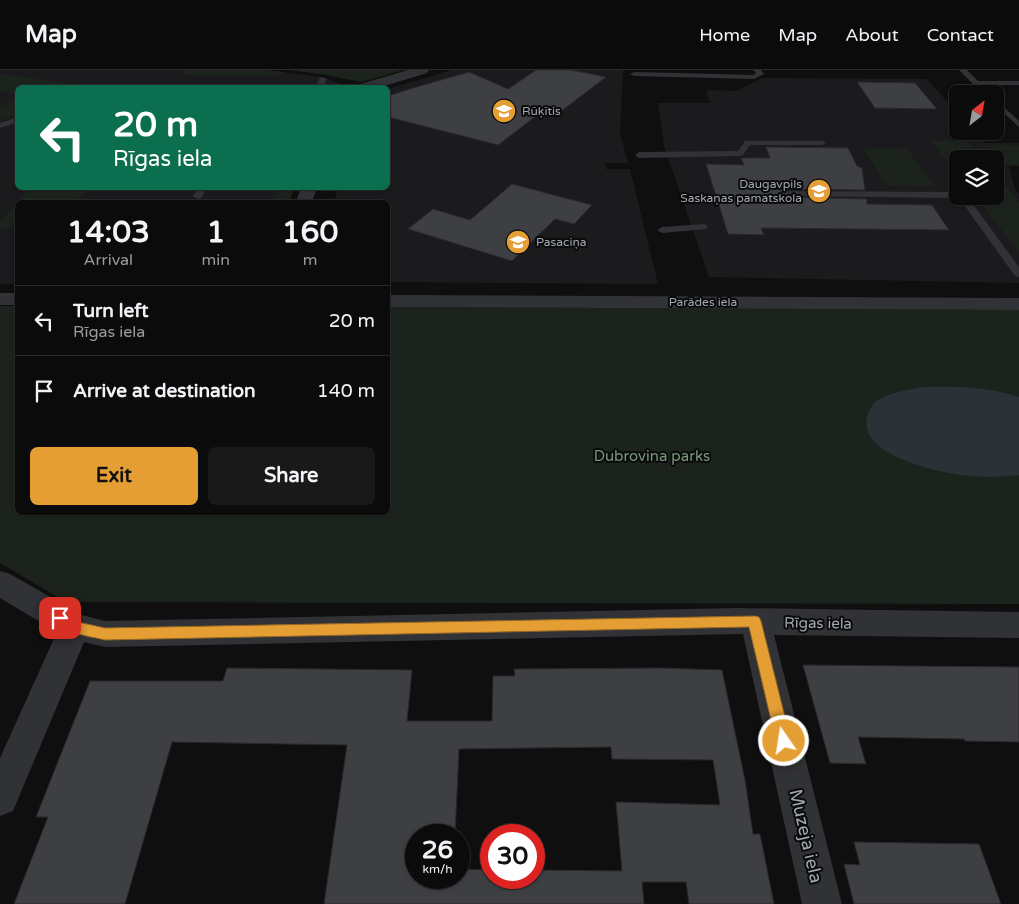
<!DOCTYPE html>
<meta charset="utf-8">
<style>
:root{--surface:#0b0b0c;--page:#19191a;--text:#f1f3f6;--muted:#9a9b9d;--line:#2b2b2d;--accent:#e49e34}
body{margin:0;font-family:"Varela Round",sans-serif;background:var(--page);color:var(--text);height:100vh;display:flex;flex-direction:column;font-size:19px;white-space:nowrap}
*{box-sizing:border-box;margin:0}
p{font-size:16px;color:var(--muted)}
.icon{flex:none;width:28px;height:28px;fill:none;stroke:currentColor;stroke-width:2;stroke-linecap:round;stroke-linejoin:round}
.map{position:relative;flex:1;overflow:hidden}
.drawer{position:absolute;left:15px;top:130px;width:375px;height:315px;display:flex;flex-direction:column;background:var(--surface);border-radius:8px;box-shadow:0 1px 4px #0004,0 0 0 1px var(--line)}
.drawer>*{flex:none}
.top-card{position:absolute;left:15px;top:15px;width:375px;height:105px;border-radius:8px;box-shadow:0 1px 4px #0004,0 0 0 1px var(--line);background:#0b6e4f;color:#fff;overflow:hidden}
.needle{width:32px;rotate:31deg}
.fabs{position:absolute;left:949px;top:15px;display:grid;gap:10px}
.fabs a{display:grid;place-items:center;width:55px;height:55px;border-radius:8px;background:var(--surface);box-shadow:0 1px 4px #0004,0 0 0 1px var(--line);font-size:25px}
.speed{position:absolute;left:405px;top:754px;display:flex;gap:10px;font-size:25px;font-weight:700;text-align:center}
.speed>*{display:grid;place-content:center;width:65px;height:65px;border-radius:50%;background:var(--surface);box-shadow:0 1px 4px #0004,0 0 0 1px var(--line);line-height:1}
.speed small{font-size:12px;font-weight:400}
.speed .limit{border:8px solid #d22;background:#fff;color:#111}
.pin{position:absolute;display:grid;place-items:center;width:42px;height:42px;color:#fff;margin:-21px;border-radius:10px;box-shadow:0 2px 8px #0006}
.me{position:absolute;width:55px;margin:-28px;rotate:347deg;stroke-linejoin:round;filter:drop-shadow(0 0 4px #0008)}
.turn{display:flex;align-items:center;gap:18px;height:105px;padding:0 15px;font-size:22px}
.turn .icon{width:65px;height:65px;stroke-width:2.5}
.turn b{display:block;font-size:35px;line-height:42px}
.eta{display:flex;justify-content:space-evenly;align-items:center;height:85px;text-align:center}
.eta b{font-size:30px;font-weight:700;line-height:35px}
.action{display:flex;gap:10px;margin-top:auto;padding:10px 15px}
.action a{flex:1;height:58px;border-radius:8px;background:var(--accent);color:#111;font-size:20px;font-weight:700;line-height:58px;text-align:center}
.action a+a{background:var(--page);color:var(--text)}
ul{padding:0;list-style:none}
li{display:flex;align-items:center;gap:15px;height:70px;padding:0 15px;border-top:1px solid var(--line)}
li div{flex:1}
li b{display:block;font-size:19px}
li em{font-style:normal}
header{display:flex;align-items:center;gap:30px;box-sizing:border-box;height:70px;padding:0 25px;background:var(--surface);border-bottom:1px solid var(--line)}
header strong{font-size:24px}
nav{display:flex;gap:28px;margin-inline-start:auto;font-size:18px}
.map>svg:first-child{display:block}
.built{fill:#1b1b1d;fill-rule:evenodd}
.green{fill:#1c231c}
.water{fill:#2a3238}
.building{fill:#3e3f43;stroke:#29292c;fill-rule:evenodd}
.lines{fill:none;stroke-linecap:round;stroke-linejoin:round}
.lane{fill:#313235;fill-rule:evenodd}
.street{fill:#313235;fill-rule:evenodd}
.route{fill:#e49e34;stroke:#946722}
.labels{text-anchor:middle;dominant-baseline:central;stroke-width:4;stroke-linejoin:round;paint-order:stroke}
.far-poi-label{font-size:12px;fill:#a1a7b0;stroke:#0a0a0b;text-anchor:start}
.far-street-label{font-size:12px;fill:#a1a7b0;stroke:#0a0a0b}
.park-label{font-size:15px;fill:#799a79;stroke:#0a0a0b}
.street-label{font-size:15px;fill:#a1a7b0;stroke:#0a0a0b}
.near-street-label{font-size:18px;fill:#a1a7b0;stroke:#0a0a0b}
</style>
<header>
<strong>Map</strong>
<nav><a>Home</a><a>Map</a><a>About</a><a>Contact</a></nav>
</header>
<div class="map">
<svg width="1019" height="834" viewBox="0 0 1019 834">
<rect width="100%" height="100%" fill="#0f0f10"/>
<path class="built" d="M0,0H265L323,7L339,13L337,18H18V118H294L289,132H18L17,214H0Z
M452,0H623L620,63L628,93H605L606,99H630L658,214L388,212V132H334L338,118H388V19Z
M762,8L927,9L957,43L958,61H974L985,73H1019V96H1009L1015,119L1019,124V213L709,207L664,76L658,33H710L706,20L736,21ZM958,89H995V126H958Z"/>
<path class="green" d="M185,0H265L283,2L280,6L181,5Z
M289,0H404L361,12L326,5Z
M0,4L95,17L18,18L17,26L0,21Z
M17,30V44L0,51V37H5L9,31Z
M931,71H967L982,89H958L957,104Z
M989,75H1019V95L1006,94Z
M863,78L907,79L934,116H887Z
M995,104L1019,132V182L975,126H995Z
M30,118H92C73,138 43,132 18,132C18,152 19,153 0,160V151Z
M279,118H294L289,132H273Z
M0,236H17L18,442H388V237L1019,240V534L66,532L0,493Z"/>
<path class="water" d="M924,317C956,316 988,317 1019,327V405C987,409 952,406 921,396C899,389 861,375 867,347C868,341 872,335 876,331C890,322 908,320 924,317Z"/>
<path class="building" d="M536,0H571L606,7L555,46L540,43L498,75L388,47V26L413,18L469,2L508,19Z
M857,12L915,13L937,39L875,38Z
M766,77L848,78L857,96L862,98L865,120L785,119L778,124L781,127L867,129V134L932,135L949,160L761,158L764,165L728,164L706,94L744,95L741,88H770Z
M512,114L592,135L574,154L555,149L512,191L408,159L433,139L470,150Z
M803,595L1019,597V672L965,671L964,669L858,667L866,694L830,693Z
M227,598L412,600L407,651H492L493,606H515L514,599L661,598L722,600L745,710L753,764H760L774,834H689L686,812H642L644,834H324L347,675L172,672L125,834H14L48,747H36L90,611H223ZM611,677L612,689L713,690L720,735L616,732L622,801L534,800V808H491V800L459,799V808H416V765H455L459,679Z
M854,772L979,774L1001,834H854L844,794L860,795Z"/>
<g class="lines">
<path class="lane" d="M753,0H761L764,4L754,9L634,6L630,4L634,2L753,5L756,3Z
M959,0H967L978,11H1019V15H982L991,24H983Z
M320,7L327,9L322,18H315Z
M995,29L1019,51V57L995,35Z
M18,47V52L0,58V53Z
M745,71H822L826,73L822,75H750L743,85L740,86L639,88L635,85L639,82L738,81Z
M199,118H207L201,128L198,129L193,126Z
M785,121L958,122V126H967L1019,197V207L1015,206L959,128L782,126L780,124Z
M704,154L707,155V159L662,163L657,160L662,157Z"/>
<path class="street" d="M408,0H429L427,3L378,18H355L357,15Z
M301,118H317L312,132H296Z
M0,223H18V235H0Z
M388,225L1019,228V240L388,237Z
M0,501L10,504L82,545L105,551L737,538L1019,542V568L774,565L842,834H802L743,564L105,577L84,572L13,741L0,746V688L57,562L0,528Z"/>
</g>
<path class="route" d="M60,543L78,552L105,558L755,546L759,547L761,551L791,671L789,676L784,678L778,676L776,671L749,557L105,570C90,566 61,564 53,548L55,544Z"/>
<defs>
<g id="school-disc" transform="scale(1.25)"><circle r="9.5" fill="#e49e34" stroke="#0a0a0b"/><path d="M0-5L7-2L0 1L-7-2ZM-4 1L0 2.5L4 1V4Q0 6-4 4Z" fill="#fff"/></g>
</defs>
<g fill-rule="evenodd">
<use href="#school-disc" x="504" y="41"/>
<use href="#school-disc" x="819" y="121"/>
<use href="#school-disc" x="518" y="172"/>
</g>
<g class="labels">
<g class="far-poi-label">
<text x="522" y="41">Rūķītis</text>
<text x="802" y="114" text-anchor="end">Daugavpils<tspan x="802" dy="14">Saskaņas pamatskola</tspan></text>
<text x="536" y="172">Pasaciņa</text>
</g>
<g class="far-street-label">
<text x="703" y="232">Parādes iela</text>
</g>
<g class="park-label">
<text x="652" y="386">Dubrovina parks</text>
</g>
<g class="street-label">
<text transform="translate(818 553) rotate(1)">Rīgas iela</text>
</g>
<g class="near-street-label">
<text transform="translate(806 766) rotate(77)">Muzeja iela</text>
</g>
</g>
</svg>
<div class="fabs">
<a><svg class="needle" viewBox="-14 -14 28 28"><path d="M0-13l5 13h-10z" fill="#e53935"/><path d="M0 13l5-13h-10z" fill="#9a9b9d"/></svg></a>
<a><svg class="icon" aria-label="layers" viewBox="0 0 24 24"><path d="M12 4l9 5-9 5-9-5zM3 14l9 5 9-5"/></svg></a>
</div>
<div class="speed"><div>26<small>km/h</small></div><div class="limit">30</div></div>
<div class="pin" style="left:60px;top:548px;background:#d93025"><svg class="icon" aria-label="arrive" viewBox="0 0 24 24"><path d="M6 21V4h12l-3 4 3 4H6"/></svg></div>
<svg class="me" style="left:784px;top:671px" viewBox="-20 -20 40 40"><circle r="17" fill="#e49e34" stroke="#fff" stroke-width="3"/><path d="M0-11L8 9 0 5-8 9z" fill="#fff"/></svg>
<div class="top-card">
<div class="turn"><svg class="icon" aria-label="left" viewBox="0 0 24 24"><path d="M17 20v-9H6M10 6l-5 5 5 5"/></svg><div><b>20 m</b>Rīgas iela</div></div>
</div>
<section class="drawer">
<div class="eta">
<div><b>14:03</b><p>Arrival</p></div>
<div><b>1</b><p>min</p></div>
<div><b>160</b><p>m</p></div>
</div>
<ul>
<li><svg class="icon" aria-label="left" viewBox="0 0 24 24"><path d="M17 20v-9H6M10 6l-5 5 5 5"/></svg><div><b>Turn left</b><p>Rīgas iela</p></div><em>20 m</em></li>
<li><svg class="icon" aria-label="arrive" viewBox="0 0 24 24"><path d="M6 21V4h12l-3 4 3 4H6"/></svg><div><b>Arrive at destination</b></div><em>140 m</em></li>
</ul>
<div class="action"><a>Exit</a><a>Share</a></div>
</section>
</div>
